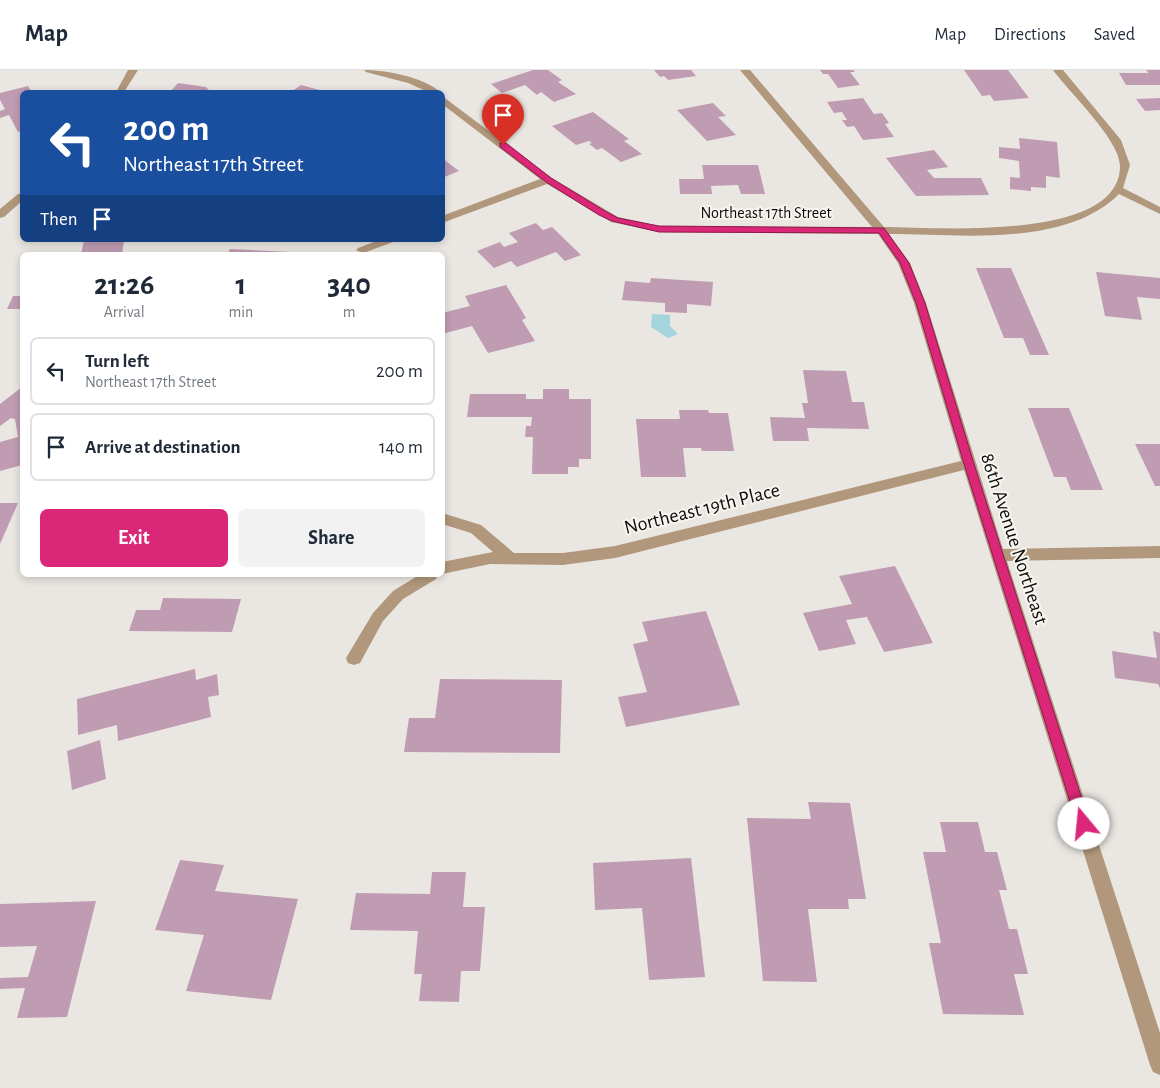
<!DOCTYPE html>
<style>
:root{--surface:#fff;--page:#f2f2f3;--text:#1f2937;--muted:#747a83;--line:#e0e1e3;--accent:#db2777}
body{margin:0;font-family:"Alegreya Sans",sans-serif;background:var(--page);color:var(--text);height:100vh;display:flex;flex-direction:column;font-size:19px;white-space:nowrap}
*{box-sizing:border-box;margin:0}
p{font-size:16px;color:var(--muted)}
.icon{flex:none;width:28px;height:28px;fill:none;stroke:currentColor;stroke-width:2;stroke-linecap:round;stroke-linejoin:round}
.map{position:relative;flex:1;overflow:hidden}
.sheet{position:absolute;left:20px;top:182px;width:425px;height:325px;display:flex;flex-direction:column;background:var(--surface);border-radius:8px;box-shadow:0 2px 8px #0003}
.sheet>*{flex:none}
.guide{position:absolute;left:20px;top:20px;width:425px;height:152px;border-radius:8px;box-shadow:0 2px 8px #0003;background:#1a4fa0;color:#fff;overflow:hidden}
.pin{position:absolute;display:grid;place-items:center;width:42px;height:42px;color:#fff;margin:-51px -21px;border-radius:50% 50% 50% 0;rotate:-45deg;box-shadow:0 0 5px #0007}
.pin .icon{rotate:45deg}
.me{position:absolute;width:55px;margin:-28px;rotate:343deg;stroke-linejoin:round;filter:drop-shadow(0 0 4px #0008)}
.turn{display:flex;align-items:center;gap:18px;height:105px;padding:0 20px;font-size:22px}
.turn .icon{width:65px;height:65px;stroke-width:2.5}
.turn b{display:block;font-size:35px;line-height:42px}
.then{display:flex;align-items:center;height:48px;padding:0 20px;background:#0003;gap:10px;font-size:19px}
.eta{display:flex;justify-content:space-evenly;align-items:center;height:85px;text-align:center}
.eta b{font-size:30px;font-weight:600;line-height:35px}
.cta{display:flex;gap:10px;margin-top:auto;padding:10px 20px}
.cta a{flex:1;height:58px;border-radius:8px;background:var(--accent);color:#fff;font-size:20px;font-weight:600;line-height:58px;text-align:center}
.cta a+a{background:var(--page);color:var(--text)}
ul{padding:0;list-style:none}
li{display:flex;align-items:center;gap:15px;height:68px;margin:0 10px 8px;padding:0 10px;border:2px solid var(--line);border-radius:8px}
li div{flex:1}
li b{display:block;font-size:19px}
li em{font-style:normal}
header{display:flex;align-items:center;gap:30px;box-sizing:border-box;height:70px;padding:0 25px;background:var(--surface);border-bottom:1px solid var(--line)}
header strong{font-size:24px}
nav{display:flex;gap:28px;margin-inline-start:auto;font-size:18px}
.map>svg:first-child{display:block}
.water{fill:#a4d4dc}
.building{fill:#c09cb2}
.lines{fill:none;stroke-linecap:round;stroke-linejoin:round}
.minor{fill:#b1977b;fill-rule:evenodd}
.route{fill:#db2777;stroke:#8e194d}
.labels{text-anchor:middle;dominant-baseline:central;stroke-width:4;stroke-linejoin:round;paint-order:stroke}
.far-street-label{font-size:16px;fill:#0c0b09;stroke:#f7f5ef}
.street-label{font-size:20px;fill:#0c0b09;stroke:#f7f5ef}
</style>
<header>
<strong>Map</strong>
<nav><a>Map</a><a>Directions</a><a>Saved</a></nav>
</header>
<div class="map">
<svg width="1160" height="1018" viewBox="0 0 1160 1018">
<rect width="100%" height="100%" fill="#eae7e2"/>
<path class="water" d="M652,244L670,245V256L678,264L668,268L651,257Z"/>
<path class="building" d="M533,0H548L562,10L558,12L576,24L554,32L541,22L537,25L525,15L502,23L491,14Z
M654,0H691L696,6L668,10L664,6L660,7Z
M820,0H853L855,2H850L860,15L838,18L828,4H823Z
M964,0H1008L1029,28L994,31L990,25L982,26Z
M1146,0H1160V15H1126L1119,3H1149Z
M178,13L206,17L211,22H170Z
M301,15L327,22H291Z
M28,16L32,22H22V61L18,62L9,45L0,48V41L5,39L0,30V23Z
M863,28L874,44L882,43L889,53L885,54L894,67L863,70L854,56L847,57L842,50H847L842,42L834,43L827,32Z
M1160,28V40L1145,41L1136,29Z
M713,33L726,46L718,47L736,65L707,71L677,40Z
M593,42L629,69L624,71L642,84L621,92L602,78L597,80L589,74L592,73L589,71L576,75L552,56Z
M1019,68L1057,72L1060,108L1046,106V118L1031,117V121L1010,119V107L1020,108L1019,91L999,88V77L1020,79Z
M934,80L948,97L927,100L934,108H981L989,125L916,126L886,88Z
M442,88L459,101L442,108Z
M702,95H758L765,124H741L738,115L711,116L712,124H680L679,109H704Z
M536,153L543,160L552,157L581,185L565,191L556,182L517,197L511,191L494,198L477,181L500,172L504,177L518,172L509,163Z
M84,170H124L122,185H81Z
M230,179L291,182L289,185H227Z
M976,198H1011L1049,285H1030L1023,268H1004Z
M1096,202L1160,208V229L1137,227L1142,250L1105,246Z
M651,208L713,212L711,236L687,234V243L665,242V233L622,230L625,211L650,213Z
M506,215L526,248L522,250L535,271L488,283L472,256L442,264V243L470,236L465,226Z
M13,226H22V239H7Z
M803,300L846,301L852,332H864L869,359L807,358L809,371H773L770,347L805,348L802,333H808Z
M22,317V395L0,401V372L18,367L15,349L11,348L0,356V334Z
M543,319H569V329H591V389H579V397H568V404H532L533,367H525L526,356H531L532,347H467L470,324H526V329H543Z
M1028,338H1069L1103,420H1071L1066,407H1054Z
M679,340H708L709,343H728L734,381H702L701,378H683L686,407H641L636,349H680Z
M1135,374H1160V416H1155Z
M0,433H18L0,474Z
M895,496L933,573L884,582L867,547L846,550L856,574L819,581L803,543L852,534L839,506Z
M163,528L241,529L232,562L129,561L136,540H160Z
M706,541L740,635L626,657L618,627L647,622L633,574L648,571L642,552Z
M1153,561L1160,563V618L1158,614L1115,608L1112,581L1157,588Z
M195,599L196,610L217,604L219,625L208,627L211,647L118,671L117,655L78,665L77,629Z
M440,609L562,610L560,683L404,682L409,648H435Z
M100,670L106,709L72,720L67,681Z
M808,732L850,733L866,829H848L849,839H808L817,912L763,911L747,748L811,749Z
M940,752H978L985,782H997L1007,820H999L1009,859H1017L1028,904H1014L1024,945L943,944L929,873H941L923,782H946Z
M691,788L705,907L649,910L642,838L595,840L593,793Z
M180,790L224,795L215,821L298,829L271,930L186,921L204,865L155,860Z
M432,802H466L463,837H485L480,901H461L459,932L419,931L422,904H414L418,861L350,860L356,823L430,824Z
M96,831L67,947L17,948L25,918L0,919V908L28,907L37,876L0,877V834Z"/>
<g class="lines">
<path class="minor" d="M128,0H138L124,22H116Z
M364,0C385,0 424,7 440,22H428L408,13L366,2Z
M740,0H750L884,157C933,157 1120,173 1120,96C1120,70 1069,22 1053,0H1063L1121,70L1130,95L1123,118L1160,137V144L1119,124C1065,178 959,164 889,164L910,193L926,233L1003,479L1160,476V488L1007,491L1160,963V1005L1153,1002L1150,995L964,400L615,488L563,495L490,494L442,504V492L493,482L471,463L442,454V443L481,455L514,483H563L615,476L961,391L914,233L898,193L878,164L659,162L611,152L547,114L442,153V146L540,109L442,34V26L552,108L618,147L659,156L872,157Z
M22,123V131L4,147L0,148V139L18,124Z
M379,170H395L393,172L366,182L362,183L356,180L358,178Z
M419,505H438L436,509L403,529L383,551L360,593L354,595L348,593L346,588L373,543L393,521Z"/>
</g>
<path class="route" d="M500,73H506L551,108L605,141L618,148L659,156L884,158L909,193L925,233L974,394L1090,754L1088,759L1084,760L1079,759L1077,754L964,394L916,233L900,193L879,163L659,162L612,151L599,145L546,112L500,77Z"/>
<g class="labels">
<g class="far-street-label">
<text x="766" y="143">Northeast 17th Street</text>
</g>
<g class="street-label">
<text transform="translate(702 439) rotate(-14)">Northeast 19th Place</text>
<text transform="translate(1014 469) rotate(72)">86th Avenue Northeast</text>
</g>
</g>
</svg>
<div class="pin" style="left:503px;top:75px;background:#d93025"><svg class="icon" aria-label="arrive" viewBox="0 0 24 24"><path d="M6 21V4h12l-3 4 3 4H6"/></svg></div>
<svg class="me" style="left:1084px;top:754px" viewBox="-20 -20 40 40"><circle r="19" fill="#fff"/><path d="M0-13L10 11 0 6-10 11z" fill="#db2777"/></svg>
<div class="guide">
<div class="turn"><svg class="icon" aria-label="left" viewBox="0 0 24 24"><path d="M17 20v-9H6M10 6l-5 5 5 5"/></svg><div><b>200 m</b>Northeast 17th Street</div></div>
<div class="then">Then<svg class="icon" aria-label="arrive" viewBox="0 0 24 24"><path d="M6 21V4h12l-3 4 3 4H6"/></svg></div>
</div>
<section class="sheet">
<div class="eta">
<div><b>21:26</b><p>Arrival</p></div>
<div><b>1</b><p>min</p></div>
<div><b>340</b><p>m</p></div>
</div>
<ul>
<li><svg class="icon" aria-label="left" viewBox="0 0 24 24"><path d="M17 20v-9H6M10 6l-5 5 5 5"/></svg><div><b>Turn left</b><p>Northeast 17th Street</p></div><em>200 m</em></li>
<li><svg class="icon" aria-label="arrive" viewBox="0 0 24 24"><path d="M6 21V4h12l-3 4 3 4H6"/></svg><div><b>Arrive at destination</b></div><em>140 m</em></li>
</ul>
<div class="cta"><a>Exit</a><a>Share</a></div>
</section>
</div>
